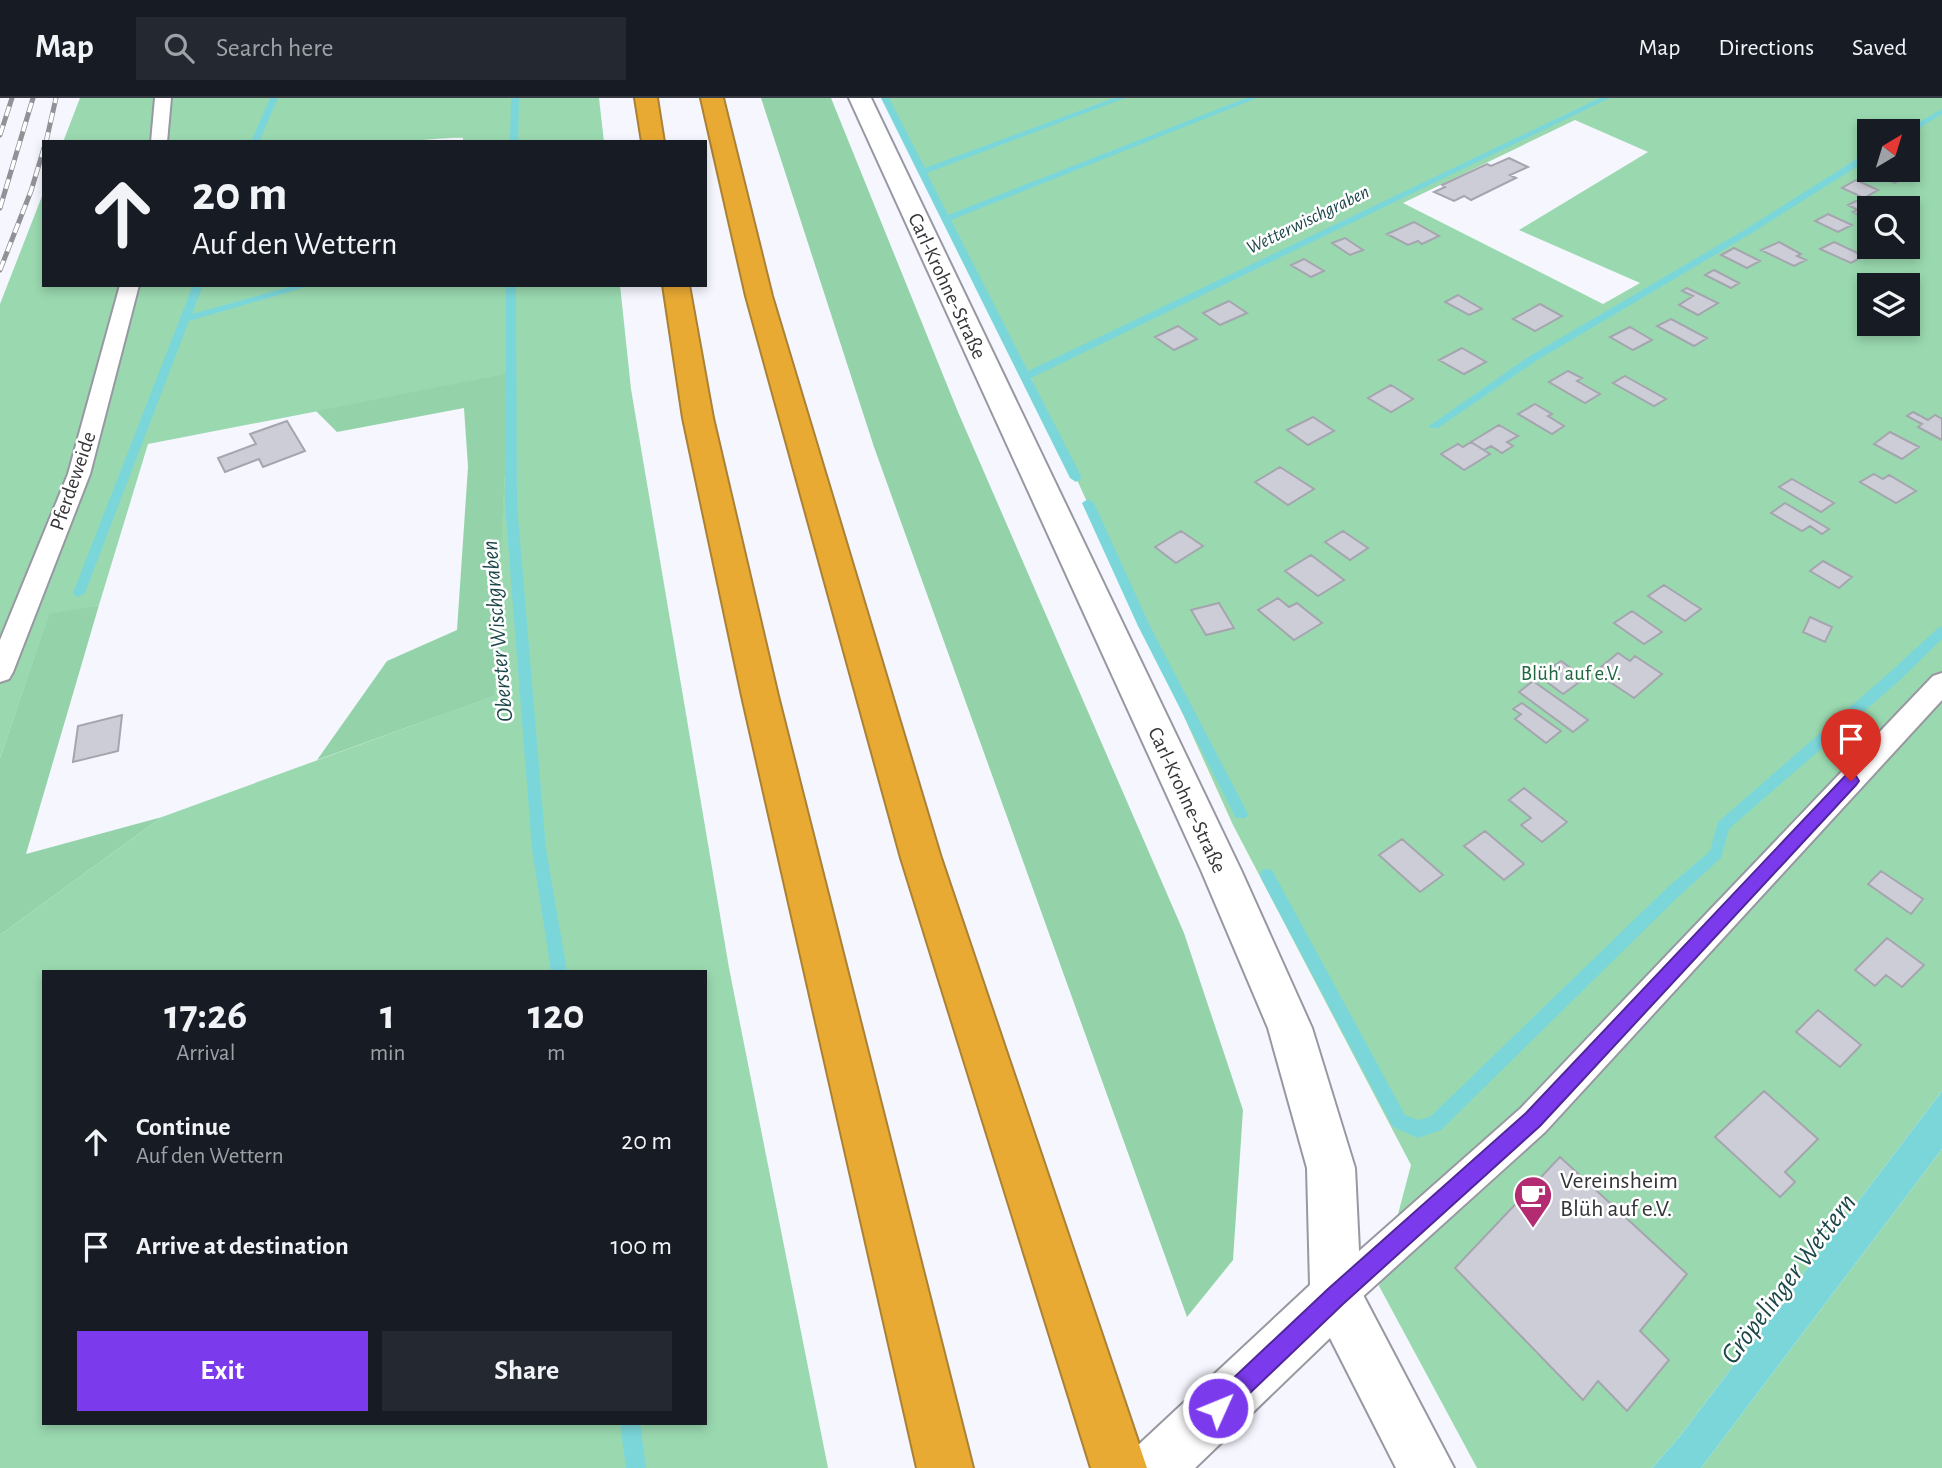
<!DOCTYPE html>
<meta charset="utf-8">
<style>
:root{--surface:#171b24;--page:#242831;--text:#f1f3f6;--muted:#9ea1a6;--line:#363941;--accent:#7c3aed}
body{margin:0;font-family:"Alegreya Sans",sans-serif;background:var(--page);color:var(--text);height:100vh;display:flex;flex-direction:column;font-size:26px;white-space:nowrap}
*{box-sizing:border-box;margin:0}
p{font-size:23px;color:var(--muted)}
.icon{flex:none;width:38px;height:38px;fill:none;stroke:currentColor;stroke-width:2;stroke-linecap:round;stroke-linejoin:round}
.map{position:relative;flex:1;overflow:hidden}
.details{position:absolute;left:42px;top:872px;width:665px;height:455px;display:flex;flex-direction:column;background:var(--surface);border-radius:0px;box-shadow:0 4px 10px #0003}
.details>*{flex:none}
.banner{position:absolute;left:42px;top:42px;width:665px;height:147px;border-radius:0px;box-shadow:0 4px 10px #0003;background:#171b24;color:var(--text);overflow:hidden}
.needle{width:46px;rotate:38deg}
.tools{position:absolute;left:1857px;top:21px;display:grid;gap:14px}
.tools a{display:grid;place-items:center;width:63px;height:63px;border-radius:0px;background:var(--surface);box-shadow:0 4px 10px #0003;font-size:35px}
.pin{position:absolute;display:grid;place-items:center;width:60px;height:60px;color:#fff;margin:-72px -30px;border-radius:50% 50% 50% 0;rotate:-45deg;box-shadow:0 0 7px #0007}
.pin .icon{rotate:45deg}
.me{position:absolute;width:77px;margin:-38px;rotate:46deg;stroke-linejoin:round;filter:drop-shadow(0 0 5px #0008)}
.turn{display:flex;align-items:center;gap:24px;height:147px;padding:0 35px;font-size:32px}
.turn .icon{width:91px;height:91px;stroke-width:2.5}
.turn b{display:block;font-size:49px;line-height:60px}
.eta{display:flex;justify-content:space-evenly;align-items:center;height:119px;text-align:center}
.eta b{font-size:42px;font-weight:700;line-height:49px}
.primary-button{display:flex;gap:14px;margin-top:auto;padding:14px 35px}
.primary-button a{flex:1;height:80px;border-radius:0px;background:var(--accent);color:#fff;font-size:28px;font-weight:700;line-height:80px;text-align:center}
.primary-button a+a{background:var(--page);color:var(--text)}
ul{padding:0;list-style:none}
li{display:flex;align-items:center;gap:21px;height:105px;padding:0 35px}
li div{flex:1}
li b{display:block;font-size:26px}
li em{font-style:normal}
header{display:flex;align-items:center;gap:42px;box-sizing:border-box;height:98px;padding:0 35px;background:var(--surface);border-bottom:2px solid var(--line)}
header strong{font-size:33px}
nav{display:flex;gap:38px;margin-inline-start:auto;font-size:24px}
.search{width:490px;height:63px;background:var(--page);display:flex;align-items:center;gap:18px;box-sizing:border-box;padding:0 24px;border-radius:0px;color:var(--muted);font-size:26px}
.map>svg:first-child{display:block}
.green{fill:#9ad9b0;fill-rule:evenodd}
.forest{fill:#94d3aa}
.water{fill:#7bd6da}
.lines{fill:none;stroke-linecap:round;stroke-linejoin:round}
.stream{fill:#7bd6da;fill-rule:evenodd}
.building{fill:#cccdd6;stroke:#a4a5ae;stroke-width:2}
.lane-casing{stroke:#9798a1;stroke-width:4}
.street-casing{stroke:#9798a1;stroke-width:4}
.highway-casing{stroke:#aa8135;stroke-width:4}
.lane{fill:#fff;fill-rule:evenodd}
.street{fill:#fff;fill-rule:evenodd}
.highway{fill:#e9aa33;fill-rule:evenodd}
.rail-casing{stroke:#919197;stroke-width:5}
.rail{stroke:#fff;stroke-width:3.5;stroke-dasharray:10;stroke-linecap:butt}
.route{fill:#7c3aed;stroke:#51269a;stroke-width:2}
.labels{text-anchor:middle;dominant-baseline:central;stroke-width:5;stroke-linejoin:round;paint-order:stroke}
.far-water-label{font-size:19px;font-style:italic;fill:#1c4749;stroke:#fff}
.street-label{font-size:21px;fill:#353539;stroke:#fff}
.park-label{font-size:21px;fill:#206740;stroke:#fff}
.water-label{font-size:23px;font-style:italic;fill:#1c4749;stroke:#fff}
.near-poi-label{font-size:24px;fill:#353539;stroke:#fff;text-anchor:start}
.near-water-label{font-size:28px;font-style:italic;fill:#1c4749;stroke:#fff}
</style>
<header>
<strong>Map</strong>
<div class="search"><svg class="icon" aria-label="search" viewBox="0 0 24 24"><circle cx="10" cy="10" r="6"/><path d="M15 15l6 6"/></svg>Search here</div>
<nav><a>Map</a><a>Directions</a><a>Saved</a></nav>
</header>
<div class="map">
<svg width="1942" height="1370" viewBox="0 0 1942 1370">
<rect width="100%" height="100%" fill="#f5f6fe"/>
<path class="green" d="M80,0H599L604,44H463V40C457,39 417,42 410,44H63Z
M886,0H1942V993L1680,1338L1652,1370H1477L1379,1188L1411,1067L1233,727L1031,280ZM1575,22L1648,54L1519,132L1640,185L1603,206L1403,105ZM1869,33H1908V72H1869ZM1869,110H1908V149H1869ZM1869,187H1908V226H1869Z
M44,93V187H620L631,291L729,870L828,1370H0V837L162,719L493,598L510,276L148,346L99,507L49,517L0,660V206ZM44,873H705V1325H44Z
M1942,1051V1370H1701Z"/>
<path class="forest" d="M761,0H831L958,314L1184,835L1243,1012L1233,1162L1187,1219L874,349Z
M510,275L494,598L317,662L387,563L457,532L468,369L464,310L337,334L316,313Z
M99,507L26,756L162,719L0,837V660L49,516Z"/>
<path class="water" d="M1942,993V1051L1701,1370H1652L1680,1338Z"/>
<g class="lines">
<path class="stream" d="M270,0H278L259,44H251Z
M511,0H519L518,44H510Z
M881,0H889L925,70L1114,0H1125L927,75L948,117L1246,0H1257L951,122L1028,273L1600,0H1610L1031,280L1082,380L1076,384L1070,380Z
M1942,11V16L1911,35L1904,33Z
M1866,55H1869V61L1752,135L1536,263L1438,330H1430L1429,328L1528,259L1746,131Z
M193,187H203L192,216L296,187H313L189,223L85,495L79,499L75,498L73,495Z
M506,187H516L517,406L546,751L567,873H551L532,751L505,406Z
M1088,401L1094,405L1150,528L1248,716L1246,720H1236L1138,528L1082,405Z
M1942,528V541L1899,583L1729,731L1721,760L1678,799L1441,1032L1418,1040L1393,1029L1262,782L1260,777L1262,772L1267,771L1272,772L1405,1017L1418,1022L1430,1019L1668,789L1710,753L1718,724L1889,575L1938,530Z
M620,1325H640L646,1370H626Z"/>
</g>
<path class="building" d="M1509,60L1528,69L1510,77L1516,80L1471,102L1464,98L1454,103L1434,94L1445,89L1442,87L1487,66L1491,68Z
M1869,71L1887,72L1905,79L1895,85L1866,73Z
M1856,82L1878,92L1864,100L1842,90Z
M1856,103L1874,110H1869V121L1853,114L1858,112L1848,107Z
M1828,116L1852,127L1838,134L1815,123Z
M1414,124L1439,138L1422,146L1418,143L1408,147L1387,136Z
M1345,140L1363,152L1350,157L1332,145Z
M1779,144L1801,156L1797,158L1806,162L1794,168L1761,152Z
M1834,144L1864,158L1851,165L1820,151Z
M1734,150L1760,163L1747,170L1721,157Z
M1304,161L1324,173L1311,179L1291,167Z
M1714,172L1739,185L1731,190L1705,177Z
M1687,190L1718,205L1698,217L1679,207L1693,198L1682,193Z
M1458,197L1482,211L1469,217L1445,204Z
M1229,203L1247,215L1220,227L1203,215Z
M1540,206L1562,218L1535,233L1513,221Z
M1671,221L1707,240L1694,248L1657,228Z
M1178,228L1197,241L1174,252L1155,239Z
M1630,229L1652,242L1633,252L1610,239Z
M1462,250L1486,264L1464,276L1439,262Z
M1568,273L1582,280L1577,283L1600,296L1585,305L1549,284Z
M1625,278L1666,301L1654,308L1613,285Z
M1391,287L1413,301L1391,314L1368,300Z
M1535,306L1552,316L1548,318L1564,328L1552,336L1518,316Z
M1913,314L1928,322L1935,317L1942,321V342L1918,329L1922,326L1907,318Z
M1313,319L1334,333L1308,347L1287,332Z
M287,323L305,353L263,369L259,361L225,374L218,360L256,346L250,336Z
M1499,327L1518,338L1507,344L1513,348L1502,355L1491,348L1484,352L1471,344Z
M1890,334L1919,349L1902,361L1874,346Z
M1471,344L1490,356L1464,372L1441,356L1458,346L1463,349Z
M1280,369L1314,391L1288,407L1255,384Z
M1874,376L1883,381L1889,377L1916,393L1896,405L1860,384Z
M1792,381L1834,405L1821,414L1779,389Z
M1785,405L1829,431L1822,436L1810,428L1802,433L1771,415Z
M1181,433L1203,448L1176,465L1155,449Z
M1343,433L1368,450L1350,462L1325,444Z
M1311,457L1344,482L1318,498L1285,473Z
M1823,463L1852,479L1839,490L1810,473Z
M1664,487L1701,511L1685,523L1648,498Z
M1278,500L1289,509L1297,505L1322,525L1294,542L1258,512Z
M1219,505L1234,530L1206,537L1191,512Z
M1632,513L1662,534L1644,546L1614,525Z
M1810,519L1832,529L1825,544L1803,534Z
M1618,555L1630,563L1635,558L1662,576L1634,600L1595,574Z
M1561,563L1585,580L1563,596L1539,578Z
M1533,583L1588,622L1573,634L1519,594Z
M1522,605L1561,633L1546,645L1515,621L1521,616L1513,611Z
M122,617L118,653L73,664L78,628Z
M1524,690L1567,724L1542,744L1521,727L1531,720L1509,702Z
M1485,733L1524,766L1504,782L1464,748Z
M1402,741L1443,777L1420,794L1379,757Z
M1881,773L1923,801L1911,816L1868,786Z
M1887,840L1924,867L1902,889L1886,877L1875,888L1855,872Z
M1818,912L1861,947L1840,969L1796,934Z
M1764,993L1818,1041L1785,1074L1795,1084L1780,1099L1715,1039Z
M1560,1059L1687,1176L1640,1233L1669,1262L1627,1313L1598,1283L1583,1302L1455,1170Z"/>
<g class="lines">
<g class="lane-casing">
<path id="lane" d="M155,0H171L167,44H151Z
M120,187H139L90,376L13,574L9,581L0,584V542L68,376Z
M1942,575V602L1545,1034L1349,1211L1336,1217L1323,1211L1317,1198L1323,1185L1521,1010L1933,578Z"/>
</g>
<g class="street-casing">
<path id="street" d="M849,0H871L1241,772L1312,930L1355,1070L1361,1193L1454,1370H1396L1330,1240L1195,1370H1127L1135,1350L1310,1187L1307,1070L1268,930L1201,772Z"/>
</g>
<g class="highway-casing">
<path id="highway" d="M635,0H657L664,44H642Z
M701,0H723L772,198L941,760L1147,1370H1091L901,760L746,198Z
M663,187H689L713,320L778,598L973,1370H917L742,598L683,320Z"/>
</g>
<use href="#lane" class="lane"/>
<use href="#street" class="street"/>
<use href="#highway" class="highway"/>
<g class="rail-casing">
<path id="rail" d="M0,37L12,0
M46,44L56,0
M0,110L33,0
M0,172L31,93L44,50"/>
</g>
<use href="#rail" class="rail"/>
</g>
<path class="route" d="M1851,676L1856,678L1859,683L1856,687L1540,1028L1343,1206L1226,1318L1218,1322L1210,1318L1207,1310L1210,1302L1328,1191L1526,1015L1845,678Z"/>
<defs>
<g id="cafe-pin" transform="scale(2.0125)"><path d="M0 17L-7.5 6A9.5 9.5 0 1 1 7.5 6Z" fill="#b32c71" stroke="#fff"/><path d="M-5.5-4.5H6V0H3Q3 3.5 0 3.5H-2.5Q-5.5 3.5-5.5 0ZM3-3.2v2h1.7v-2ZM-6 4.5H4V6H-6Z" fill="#fff"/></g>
</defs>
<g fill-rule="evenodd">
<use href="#cafe-pin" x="1533" y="1097"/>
</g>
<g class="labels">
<g class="far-water-label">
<text transform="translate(1308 122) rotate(-26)">Wetterwischgraben</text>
</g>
<g class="street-label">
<text transform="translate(947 188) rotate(65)">Carl-Krohne-Straße</text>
<text transform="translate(73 383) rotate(-71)">Pferdeweide</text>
<text transform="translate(1187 702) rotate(65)">Carl-Krohne-Straße</text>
</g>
<g class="park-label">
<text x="1571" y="575">Blüh' auf e.V.</text>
</g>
<g class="water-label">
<text transform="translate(498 533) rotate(-95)">Oberster Wischgraben</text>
</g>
<g class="near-poi-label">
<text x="1560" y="1083">Vereinsheim<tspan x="1560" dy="28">Blüh auf e.V.</tspan></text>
</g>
<g class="near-water-label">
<text transform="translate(1789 1181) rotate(-53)">Gröpelinger Wettern</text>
</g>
</g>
</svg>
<div class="tools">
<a><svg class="needle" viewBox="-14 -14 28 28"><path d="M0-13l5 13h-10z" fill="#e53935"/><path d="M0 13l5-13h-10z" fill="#9ea1a6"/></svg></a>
<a><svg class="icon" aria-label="search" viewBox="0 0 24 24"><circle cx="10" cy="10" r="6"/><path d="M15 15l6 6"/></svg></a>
<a><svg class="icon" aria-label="layers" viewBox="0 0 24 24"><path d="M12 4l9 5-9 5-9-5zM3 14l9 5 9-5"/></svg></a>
</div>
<div class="pin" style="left:1851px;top:683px;background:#d93025"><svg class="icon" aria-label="arrive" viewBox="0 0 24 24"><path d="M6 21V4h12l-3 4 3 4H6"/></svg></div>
<svg class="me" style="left:1218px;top:1310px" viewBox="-20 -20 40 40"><circle r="17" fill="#7c3aed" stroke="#fff" stroke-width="3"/><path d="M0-11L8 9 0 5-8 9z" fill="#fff"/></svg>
<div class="banner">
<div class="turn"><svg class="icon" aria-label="ahead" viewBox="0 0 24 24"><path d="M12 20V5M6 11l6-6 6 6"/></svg><div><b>20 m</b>Auf den Wettern</div></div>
</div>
<section class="details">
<div class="eta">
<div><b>17:26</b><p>Arrival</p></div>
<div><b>1</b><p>min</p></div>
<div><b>120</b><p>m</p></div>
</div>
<ul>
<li><svg class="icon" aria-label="ahead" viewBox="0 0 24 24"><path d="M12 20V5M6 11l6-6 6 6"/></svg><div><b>Continue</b><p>Auf den Wettern</p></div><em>20 m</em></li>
<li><svg class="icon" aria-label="arrive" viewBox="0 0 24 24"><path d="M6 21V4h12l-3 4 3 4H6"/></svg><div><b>Arrive at destination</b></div><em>100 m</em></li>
</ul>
<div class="primary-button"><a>Exit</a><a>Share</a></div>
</section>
</div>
